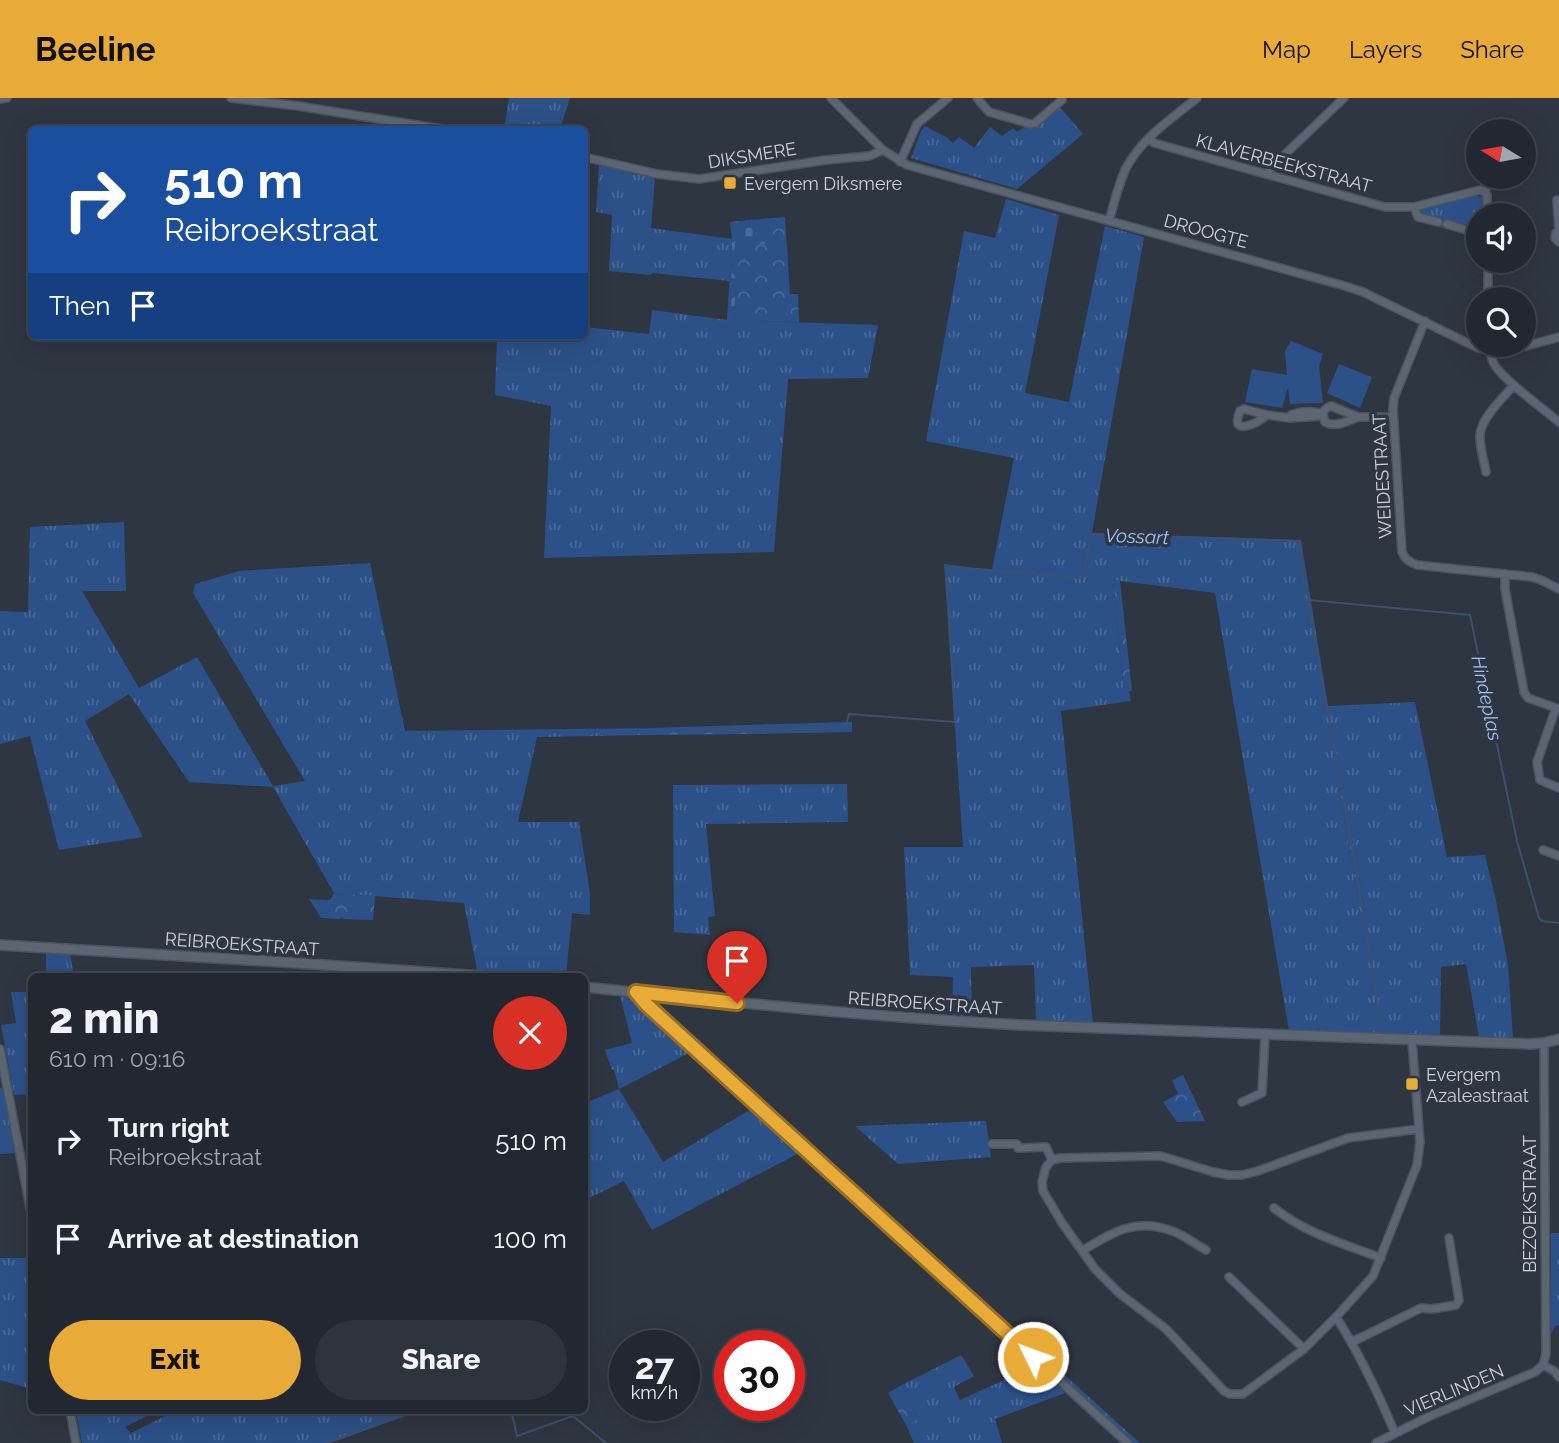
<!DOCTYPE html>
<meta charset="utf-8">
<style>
:root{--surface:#222832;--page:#2e343e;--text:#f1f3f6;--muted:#a2a6ac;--line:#3f444d;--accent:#e9ab38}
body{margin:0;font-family:Raleway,sans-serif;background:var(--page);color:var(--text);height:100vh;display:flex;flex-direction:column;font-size:26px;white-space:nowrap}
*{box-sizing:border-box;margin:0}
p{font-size:23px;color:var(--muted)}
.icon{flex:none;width:38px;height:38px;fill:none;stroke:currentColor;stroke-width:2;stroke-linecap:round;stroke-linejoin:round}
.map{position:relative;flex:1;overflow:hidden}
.details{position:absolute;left:28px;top:875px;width:560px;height:441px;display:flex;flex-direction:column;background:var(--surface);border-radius:10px;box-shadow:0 7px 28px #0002,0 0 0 2px var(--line)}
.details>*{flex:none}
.top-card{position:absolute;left:28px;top:28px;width:560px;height:214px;border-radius:10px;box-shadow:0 7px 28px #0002,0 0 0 2px var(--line);background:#1a4fa0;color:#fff;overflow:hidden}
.needle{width:46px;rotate:281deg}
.fabs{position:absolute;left:1466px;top:21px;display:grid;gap:14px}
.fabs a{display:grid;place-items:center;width:70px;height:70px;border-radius:50%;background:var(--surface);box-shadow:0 7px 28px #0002,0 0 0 2px var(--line);font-size:35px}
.speed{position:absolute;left:609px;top:1232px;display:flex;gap:14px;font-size:35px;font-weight:700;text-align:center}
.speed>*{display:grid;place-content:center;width:91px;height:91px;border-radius:50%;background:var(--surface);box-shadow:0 7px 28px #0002,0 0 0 2px var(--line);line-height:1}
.speed small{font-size:18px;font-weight:400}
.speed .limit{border:10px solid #d22;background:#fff;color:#111}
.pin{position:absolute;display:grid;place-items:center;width:60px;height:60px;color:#fff;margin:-72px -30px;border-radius:50% 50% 50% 0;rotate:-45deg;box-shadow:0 0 7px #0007}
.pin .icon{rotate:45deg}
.me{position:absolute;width:77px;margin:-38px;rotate:312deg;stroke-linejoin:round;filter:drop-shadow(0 0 5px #0008)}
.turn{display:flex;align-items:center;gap:24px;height:147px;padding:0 21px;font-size:32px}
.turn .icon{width:91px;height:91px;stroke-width:2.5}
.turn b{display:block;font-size:49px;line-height:60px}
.then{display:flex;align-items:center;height:66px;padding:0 21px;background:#0003;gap:14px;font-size:26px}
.round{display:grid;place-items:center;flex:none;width:74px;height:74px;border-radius:37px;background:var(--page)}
.summary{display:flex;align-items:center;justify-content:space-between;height:119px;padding:0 21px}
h1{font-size:42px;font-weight:800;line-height:52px}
.primary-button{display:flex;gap:14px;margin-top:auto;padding:14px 21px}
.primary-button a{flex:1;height:80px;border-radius:42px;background:var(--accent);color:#111;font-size:28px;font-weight:800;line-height:80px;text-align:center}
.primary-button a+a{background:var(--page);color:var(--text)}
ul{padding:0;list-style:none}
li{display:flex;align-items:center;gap:21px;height:98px;padding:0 21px}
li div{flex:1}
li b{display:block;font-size:26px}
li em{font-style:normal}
header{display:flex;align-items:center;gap:42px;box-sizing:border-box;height:98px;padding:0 35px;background:var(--accent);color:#111}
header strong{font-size:33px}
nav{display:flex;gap:38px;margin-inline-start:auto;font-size:24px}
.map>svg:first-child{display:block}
.grass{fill:url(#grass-tufts);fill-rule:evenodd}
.forest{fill:url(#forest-crowns)}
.cemetery{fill:url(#cemetery-stones)}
.pitch{fill:#2c5188}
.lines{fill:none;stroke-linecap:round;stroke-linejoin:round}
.stream{stroke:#3d506f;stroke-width:2}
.minor-casing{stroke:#4d535d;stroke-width:10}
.tertiary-casing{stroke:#4d535d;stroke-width:12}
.minor{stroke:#5c6572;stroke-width:7}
.tertiary{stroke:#5c6572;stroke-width:9}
.route-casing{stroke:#976f24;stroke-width:18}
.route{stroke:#e9ab38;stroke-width:12}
.poi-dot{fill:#e9ab38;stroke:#2e3642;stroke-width:2.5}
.labels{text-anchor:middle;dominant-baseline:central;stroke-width:7;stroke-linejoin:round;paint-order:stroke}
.street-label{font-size:18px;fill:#ccd2d9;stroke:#2e3642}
.poi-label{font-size:18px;fill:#ccd2d9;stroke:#2e3642;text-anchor:start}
.water-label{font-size:19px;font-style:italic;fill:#a1c4f8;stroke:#2e3642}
</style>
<header>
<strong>Beeline</strong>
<nav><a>Map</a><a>Layers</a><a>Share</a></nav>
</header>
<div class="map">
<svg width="1559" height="1345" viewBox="0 0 1559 1345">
<defs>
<pattern id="grass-tufts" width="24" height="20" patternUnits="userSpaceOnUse" patternTransform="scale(1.75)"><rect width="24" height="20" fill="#2c5188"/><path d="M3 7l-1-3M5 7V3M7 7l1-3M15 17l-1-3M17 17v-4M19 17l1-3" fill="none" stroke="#496998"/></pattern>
<pattern id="forest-crowns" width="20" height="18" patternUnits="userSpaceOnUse" patternTransform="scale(1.75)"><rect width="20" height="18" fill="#2c5188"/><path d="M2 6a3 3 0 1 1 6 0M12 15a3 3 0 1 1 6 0" fill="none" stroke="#496998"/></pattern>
<pattern id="cemetery-stones" width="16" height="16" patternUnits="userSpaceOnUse" patternTransform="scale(1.75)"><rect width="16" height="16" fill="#2c5188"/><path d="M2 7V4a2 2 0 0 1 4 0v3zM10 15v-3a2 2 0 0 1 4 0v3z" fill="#496998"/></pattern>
</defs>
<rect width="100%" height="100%" fill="#2e3642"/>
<path class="grass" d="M509,0H570L560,31H504Z
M1059,8L1083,36L1017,91L911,60L921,33L925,28L946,39L953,45L959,39L974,50L990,29L1002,38L1013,30L1017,34L1026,28L1034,29Z
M599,67L655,79L651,130L732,141L730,183L653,175L650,177L609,173L612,117L596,114Z
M1474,97L1482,99L1484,117H1479V131L1446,122L1444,127L1448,129L1447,131L1439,129L1440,123L1421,118L1417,110Z
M1006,101L1059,117L1025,295L1069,304L1105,128L1144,139L1092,435L1301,442L1328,608L1415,604L1447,759L1485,757L1496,803L1508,867L1513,939H1479L1466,866L1441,869L1440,937L1289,933L1215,495L1113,482L1124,594L1129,593L1131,603L1061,613L1093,926L1036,923L1034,867L971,869L972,920L952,919L953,879L910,877L904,749H963L944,466L992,472L1014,360L926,343L964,133L995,140ZM1344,690L1365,814V815H1360L1339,691Z
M652,212L727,222L878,227L868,280L788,281L774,454L544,460L551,308L495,297L497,238H584L585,229L649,236Z
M124,424L126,493H82L139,590L197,559L273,688L305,683L193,495L195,486L239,473L370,465L405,633L651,630V637L537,639L518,724H579L590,796V817L572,815L566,878H537L477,872L464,805L334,795L273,689L189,684L129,596L85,623L143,739L59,752L30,638L0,646V513L28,514L30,429Z
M852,624V634L748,636V627Z
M847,686L848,724L706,726L715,818L708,819L710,837L674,834L673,687Z
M46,855L70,856L74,878H46Z
M11,894H31V996L14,997L1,927L16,925Z
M620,897L634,898L693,953L619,991L663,1064L753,1010L801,1054L652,1132L624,1083L585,1102V1005L619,991L614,971L612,972L605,952L632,945Z
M5,989L16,1055L0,1056V990Z
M986,1023L991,1059L898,1066L855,1028Z
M1551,1135H1559V1227L1555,1228L1551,1236Z
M0,1160H31V1291L0,1282Z
M961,1257L974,1278L954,1289L960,1302L1035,1268L1065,1295L995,1321L1002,1345H914L906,1327L918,1321L902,1287Z
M417,1312V1314L330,1345H82L76,1313H157L125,1329L131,1335L175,1313Z"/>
<path class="forest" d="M785,119L790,196H798L799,224L734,223L736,180L732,174L734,144L765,145L750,128L749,122Z
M1113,482L1120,483L1132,593L1124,594Z
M748,627V636L651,637V630Z
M1345,690L1365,815H1360L1339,691Z
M334,795L375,798L373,822L343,821L342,819L339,821L321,820L309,801L330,802Z
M1183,977L1205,1023L1177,1024L1163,1004L1178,996L1172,982Z
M843,1077L1140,1345H1120L891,1137L896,1130L840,1080Z
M902,1287L918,1321L906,1327L888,1295Z"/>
<path class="cemetery" d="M749,122L750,128L765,127V146L735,144L732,174L736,180L734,223L727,222L732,141L730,124Z"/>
<path class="pitch" d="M1291,243L1323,256L1319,268L1323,305L1290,306L1288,289L1282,310L1245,304L1252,271L1287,277L1285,253Z
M1339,266L1372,279L1360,310L1327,295Z"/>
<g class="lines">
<path class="stream" d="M1308,502L1470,517L1517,743L1539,820L1542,823L1559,825
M689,632L845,631L849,616L955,624L947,478L948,471L954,469L1083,480L1091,436L1300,443L1305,501L1308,502L1355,764L1382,932
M511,1312L517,1338L573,1318L606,1345
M327,1345L414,1312"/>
<g class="minor-casing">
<path id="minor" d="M231,0L298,8L448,32
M831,0L883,52L907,67L1345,188L1363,194L1478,250L1491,253C1491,256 1492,262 1493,264C1499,279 1545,312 1559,324
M977,0L989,14L1031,26L1035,25L1062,2
M0,1L7,0
M1149,40L1154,45L1385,109H1414L1480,92L1485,94L1487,97V117
M584,59L657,76L699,81L826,62L869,58L883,52
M900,64L917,26L948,0
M1266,76L1278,63L1344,0
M1485,94L1489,82
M1557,102L1559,132L1556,135L1555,140L1559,144
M1414,109L1418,119L1438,124
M1109,123C1114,106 1118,87 1126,70C1142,40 1171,21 1197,0
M1447,126L1479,136
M1488,163V201
M1425,223L1394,300L1393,310L1402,454C1405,461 1409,464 1417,467L1532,479L1541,482L1559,491
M1491,253L1522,249L1559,239
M1267,317C1257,326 1229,339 1240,313L1244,311L1267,317L1290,320L1320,318L1323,317C1323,312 1326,310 1331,308L1358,319H1393
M1290,320L1291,317C1300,313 1314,312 1323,317L1325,324C1335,330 1348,323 1358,319
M1486,374C1484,363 1480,351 1480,339C1479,322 1503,300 1514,287
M1505,476V491L1524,594L1528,600L1559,611
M1556,610L1537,664L1540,682L1559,690
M1543,752L1559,758
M636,894L646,906L1128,1345
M1412,943L1419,1031L1420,1044L1417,1067L1373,1178L1336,1219L1304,1251L1243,1296H1230L1224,1293L1166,1231L1119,1195L1095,1171L1062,1125L1043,1093L1042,1084L1046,1069L1052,1062L1061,1060L1161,1058L1213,1074L1228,1077H1242L1258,1073L1348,1040L1419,1031
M0,951L32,1120
M1242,1004L1262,995L1265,937
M992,1046H1017L1018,1050L1046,1049L1052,1062
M1274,1110C1305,1135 1344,1146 1381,1160
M1082,1153C1111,1135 1136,1119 1172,1133C1184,1137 1195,1146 1206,1152
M1229,1179L1304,1251
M1336,1219C1360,1256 1378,1295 1395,1335
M1352,1244L1421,1210L1432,1211L1456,1207L1459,1202L1449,1140
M1543,1267L1546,1256L1544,945
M1543,1267L1554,1273L1559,1279
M70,1312L76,1345
M1376,1345L1430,1318L1535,1274L1543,1267"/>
</g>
<g class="tertiary-casing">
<path id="tertiary" d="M0,847L282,864L482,878
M584,889C730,904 875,919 1021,927L1530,946L1544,945L1559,941"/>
</g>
<use href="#minor" class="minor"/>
<use href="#tertiary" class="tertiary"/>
</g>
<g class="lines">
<g class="route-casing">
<path id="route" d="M737,905L636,894L646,906L1033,1259"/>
</g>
<use href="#route" class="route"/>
</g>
<g class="poi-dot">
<rect x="723" y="78" width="14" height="14" rx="3.5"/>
<rect x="1405" y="979" width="14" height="14" rx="3.5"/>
</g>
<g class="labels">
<g class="street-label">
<text transform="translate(752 57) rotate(-9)">DIKSMERE</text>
<text transform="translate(1284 65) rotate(15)">KLAVERBEEKSTRAAT</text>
<text transform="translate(1206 133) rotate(15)">DROOGTE</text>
<text transform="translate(1382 378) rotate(-93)">WEIDESTRAAT</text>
<text transform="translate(242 846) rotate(4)">REIBROEKSTRAAT</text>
<text transform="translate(925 905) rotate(4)">REIBROEKSTRAAT</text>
<text transform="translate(1529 1106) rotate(-90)">BEZOEKSTRAAT</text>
<text transform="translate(1454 1292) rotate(-23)">VIERLINDEN</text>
</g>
<g class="poi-label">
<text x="744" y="85">Evergem Diksmere</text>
<text x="1426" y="976">Evergem<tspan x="1426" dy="21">Azaleastraat</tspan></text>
</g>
<g class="water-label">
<text transform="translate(1137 438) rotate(2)">Vossart</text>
<text transform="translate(1487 600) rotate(78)">Hindeplas</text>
</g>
</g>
</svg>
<div class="fabs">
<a><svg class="needle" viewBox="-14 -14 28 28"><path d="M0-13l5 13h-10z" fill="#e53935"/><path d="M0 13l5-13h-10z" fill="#a2a6ac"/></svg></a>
<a><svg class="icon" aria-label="sound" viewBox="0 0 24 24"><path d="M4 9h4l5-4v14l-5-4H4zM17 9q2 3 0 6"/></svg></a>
<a><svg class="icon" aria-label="search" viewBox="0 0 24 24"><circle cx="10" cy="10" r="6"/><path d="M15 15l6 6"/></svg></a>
</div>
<div class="speed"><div>27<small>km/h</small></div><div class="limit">30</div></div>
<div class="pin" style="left:737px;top:905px;background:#d93025"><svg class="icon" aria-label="arrive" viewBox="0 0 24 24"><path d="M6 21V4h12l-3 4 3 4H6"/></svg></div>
<svg class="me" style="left:1033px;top:1259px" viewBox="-20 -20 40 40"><circle r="17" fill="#e9ab38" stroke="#fff" stroke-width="3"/><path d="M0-11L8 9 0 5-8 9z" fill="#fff"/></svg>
<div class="top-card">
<div class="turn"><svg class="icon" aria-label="right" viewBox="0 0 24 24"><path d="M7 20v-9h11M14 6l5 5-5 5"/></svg><div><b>510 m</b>Reibroekstraat</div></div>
<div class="then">Then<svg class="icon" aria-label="arrive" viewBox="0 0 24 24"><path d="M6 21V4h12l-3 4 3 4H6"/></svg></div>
</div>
<section class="details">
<div class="summary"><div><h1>2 min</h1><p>610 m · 09:16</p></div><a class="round" style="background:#d93025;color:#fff"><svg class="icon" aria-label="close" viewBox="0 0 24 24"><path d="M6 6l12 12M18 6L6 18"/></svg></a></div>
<ul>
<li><svg class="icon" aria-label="right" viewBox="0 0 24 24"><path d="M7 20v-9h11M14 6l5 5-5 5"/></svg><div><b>Turn right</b><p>Reibroekstraat</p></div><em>510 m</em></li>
<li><svg class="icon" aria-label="arrive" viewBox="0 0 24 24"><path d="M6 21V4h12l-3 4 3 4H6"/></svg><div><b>Arrive at destination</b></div><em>100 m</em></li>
</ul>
<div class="primary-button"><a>Exit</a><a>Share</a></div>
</section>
</div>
